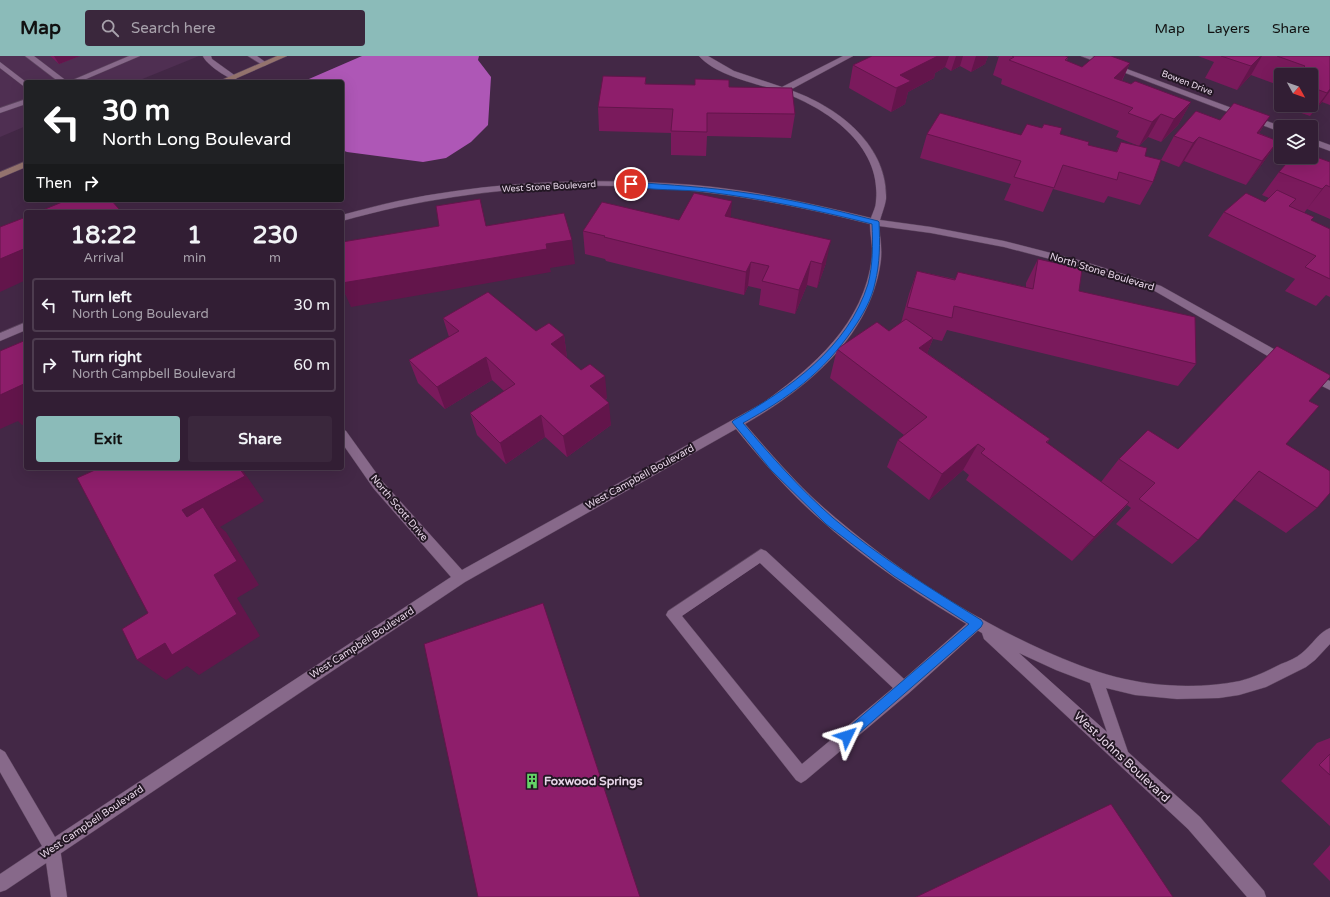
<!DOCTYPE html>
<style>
:root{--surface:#321e34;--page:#3a273c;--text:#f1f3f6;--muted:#a8a2ac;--line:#4d3c4f;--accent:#8bbbb9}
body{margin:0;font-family:"Varela Round",sans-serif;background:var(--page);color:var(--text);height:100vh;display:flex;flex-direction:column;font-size:15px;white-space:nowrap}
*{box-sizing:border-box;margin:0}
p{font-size:13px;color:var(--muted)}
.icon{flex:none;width:22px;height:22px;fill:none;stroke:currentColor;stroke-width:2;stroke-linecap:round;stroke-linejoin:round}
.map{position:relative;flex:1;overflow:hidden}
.side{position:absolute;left:24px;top:154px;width:320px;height:260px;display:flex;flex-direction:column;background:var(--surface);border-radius:4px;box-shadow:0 4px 16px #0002,0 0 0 1px var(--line)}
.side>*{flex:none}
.banner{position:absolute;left:24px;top:24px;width:320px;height:122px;border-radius:4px;box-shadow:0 4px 16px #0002,0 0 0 1px var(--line);background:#202124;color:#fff;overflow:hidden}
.needle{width:26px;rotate:130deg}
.buttons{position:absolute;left:1274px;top:12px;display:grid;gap:8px}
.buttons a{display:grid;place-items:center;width:44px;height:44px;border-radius:4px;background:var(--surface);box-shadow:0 4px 16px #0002,0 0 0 1px var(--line);font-size:20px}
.pin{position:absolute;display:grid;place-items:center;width:34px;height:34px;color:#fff;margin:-17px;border:2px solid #fff;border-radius:50%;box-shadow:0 1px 4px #0007}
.me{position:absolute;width:44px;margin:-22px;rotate:49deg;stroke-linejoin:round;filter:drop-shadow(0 0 3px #0008)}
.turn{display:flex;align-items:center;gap:14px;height:84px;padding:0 12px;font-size:18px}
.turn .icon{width:52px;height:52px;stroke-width:2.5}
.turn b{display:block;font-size:28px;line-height:34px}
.then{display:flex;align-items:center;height:38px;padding:0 12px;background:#0003;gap:8px;font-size:15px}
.eta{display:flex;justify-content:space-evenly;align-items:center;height:68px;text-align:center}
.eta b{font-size:24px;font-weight:700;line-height:28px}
.action{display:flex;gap:8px;margin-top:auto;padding:8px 12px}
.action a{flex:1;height:46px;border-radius:4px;background:var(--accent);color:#111;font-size:16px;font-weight:700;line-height:46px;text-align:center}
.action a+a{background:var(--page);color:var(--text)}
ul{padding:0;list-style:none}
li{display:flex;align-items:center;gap:12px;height:54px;margin:0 8px 6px;padding:0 4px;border:2px solid var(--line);border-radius:4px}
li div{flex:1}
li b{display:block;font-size:15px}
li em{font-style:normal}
header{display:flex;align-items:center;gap:24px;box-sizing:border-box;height:56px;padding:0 20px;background:var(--accent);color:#111}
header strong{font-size:19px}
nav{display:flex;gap:22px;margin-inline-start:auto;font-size:14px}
.search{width:280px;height:36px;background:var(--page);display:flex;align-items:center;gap:10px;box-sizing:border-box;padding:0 14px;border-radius:4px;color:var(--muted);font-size:15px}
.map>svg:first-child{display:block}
.built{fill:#4f2f52}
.water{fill:#ae57b6}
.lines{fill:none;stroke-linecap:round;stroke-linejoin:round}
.service-casing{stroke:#5b445d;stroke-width:1}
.minor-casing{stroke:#5b445d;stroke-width:1}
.secondary-casing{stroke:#5b445d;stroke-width:1}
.service{fill:#87698a;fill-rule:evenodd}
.minor{fill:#87698a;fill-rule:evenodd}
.secondary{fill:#94736e;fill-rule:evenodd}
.wall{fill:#7a1a5c}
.shaded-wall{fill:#63154b}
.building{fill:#8e1e6b;stroke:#63154b}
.route{fill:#1a73e8;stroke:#114b97}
.labels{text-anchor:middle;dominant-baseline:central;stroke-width:4;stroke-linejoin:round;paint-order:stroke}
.far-street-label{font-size:9px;fill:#e8d7e9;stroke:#231724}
.street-label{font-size:10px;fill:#e8d7e9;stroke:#231724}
.near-street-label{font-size:12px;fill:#e8d7e9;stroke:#231724}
.near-poi-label{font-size:12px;font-weight:bold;fill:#e8d7e9;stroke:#231724;text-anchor:start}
</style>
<header>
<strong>Map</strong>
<div class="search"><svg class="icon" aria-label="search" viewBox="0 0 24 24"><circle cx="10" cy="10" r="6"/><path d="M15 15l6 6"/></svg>Search here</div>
<nav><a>Map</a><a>Layers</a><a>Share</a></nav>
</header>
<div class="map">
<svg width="1330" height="841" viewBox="0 0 1330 841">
<rect width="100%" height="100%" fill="#432846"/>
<path class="built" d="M0,0H199L135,26H26V70L0,81Z"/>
<path class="water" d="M362,0H479L478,4L491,21L488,69L471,86L446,102L423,106L347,96L342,94V26H302Z"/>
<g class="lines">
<g class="service-casing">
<path id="service" d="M25,0H34L68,26H59Z
M129,0H140L79,26H68Z
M203,0H211L212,3L237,21L236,23C228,24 205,7 203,0Z
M248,0H257L268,8L264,10Z
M0,6L26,26V32L0,12Z
M26,43V48L0,57V52Z
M761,493L766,495L904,623L972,563L977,561L982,563L984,567L982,571L909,637L806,724L801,727L796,724L666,559L668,555ZM760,507L893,632L802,708L682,560Z
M52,784L58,786L60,792L67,841H51L44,792L46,786Z"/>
</g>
<g class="minor-casing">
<path id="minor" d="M699,0H708L734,15L782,31L843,0H853L790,34C836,50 888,88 886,143C885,150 882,157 880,164L931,171L1004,185L1082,205L1161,230L1288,301L1289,304L1288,307H1280L1153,234L1077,210L1004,191L931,177L879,170C880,181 882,191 881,203C872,279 808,332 745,368C770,397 795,426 823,451C889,509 965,559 1045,595C1068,605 1092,615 1116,621C1156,631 1199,633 1240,625C1255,621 1267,615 1281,608C1289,605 1296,602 1302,597C1312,589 1319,576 1330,572V588L1315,604L1306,611L1266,631L1239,639L1219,642L1177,643L1135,639L1106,632L1128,696L1200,761L1264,835L1266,841H1247L1188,773L984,583L982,577C923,543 865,504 814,458C785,432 760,402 736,373L465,526L6,834L0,836V818L42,790L0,716V693L5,696L55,781L451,521L374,433L342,387V373L346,375L382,425L462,514L763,347C814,310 864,268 872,201C873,190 870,179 870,168C812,153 755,142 695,135C597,124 494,131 398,151C379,155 360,160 342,165V159C361,154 379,149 398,145C495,125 594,121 693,129C753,134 813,148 871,162C873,156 876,151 876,145C882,88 825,51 779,35C755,27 717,20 699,0ZM1019,597L1056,614L1090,627L1107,676Z
M1081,0H1092L1283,71H1281V75H1278Z
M1311,82L1330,89V95L1311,88Z
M26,266V274L0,285V277Z
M1310,315L1330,325V334L1306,322L1305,319L1306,316Z"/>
</g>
<g class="secondary-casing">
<path id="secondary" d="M277,0H287L228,26H217Z
M26,105V111L0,122V116Z"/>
</g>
<use href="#service" class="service"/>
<use href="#minor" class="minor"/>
<use href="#secondary" class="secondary"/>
</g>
<path class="wall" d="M50,0H80L59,8Z
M872,0H988L985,8L971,16L960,10L951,15L945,11L935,17L934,22L908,36L905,48L891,56L849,32L853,9Z
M996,0H1065L1068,1L1067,5L1082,11L1130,7L1122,25L1131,28L1191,46L1178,69L1161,86L1148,81L1139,90L1116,81L1119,75L1001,28L1002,23L993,19L999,0L998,1Z
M1198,0H1330V49L1322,46L1310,60L1275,48L1281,39V49H1311V19H1281V30L1251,19L1237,34L1205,22L1214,6Z
M646,21V28L795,58L791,82L707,80L706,100L671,99V77L599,75L598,51Z
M1270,60L1259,77L1278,85L1262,108L1246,129L1184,105L1179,111L1161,104L1174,80L1220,64Z
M927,78L1021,79L1060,78L1088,89L1116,96L1121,86L1145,100L1153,126L1140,149L1108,140L1104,147L1053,133L1043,156L1004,144L1011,128L920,102Z
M1330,106V163L1307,153L1304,157L1311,164L1330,173V241L1326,239L1316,250L1285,235L1295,223L1208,180L1224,156L1265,146L1269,142L1262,139L1279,116Z
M731,161L826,207L817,232L807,229L795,258L759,249L761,233L748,230L744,239L606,205L605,203L585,198L583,175L679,164Z
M1038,203L1079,235L1196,308L1178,330L947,274L942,285L933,283L927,297L1050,383L1047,387L1101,426L1119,403L1178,393L1309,345L1286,388L1317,452L1286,477L1234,443L1198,484L1172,508L1116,468L1131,452L1127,449L1107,471L1072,505L966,424L969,419L963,414L929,444L887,411L898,384L904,379L830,322L837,293L889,275L901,267L909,238L917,215L955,223L958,216L1026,231V227Z
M443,262L564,279L567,302L607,342L605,344L611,369L567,401L545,381L506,408L477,379L470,357L504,335L492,324L445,353L418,327L409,304L449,281Z
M1330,682V770L1281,725L1317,687Z
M1330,789V825L1313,808Z"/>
<path class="shaded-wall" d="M54,0H80L59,8Z
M935,0H949L945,11L935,17L934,22L908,36L905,48L891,56L900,19Z
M956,0H963L960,10L951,15Z
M976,0H988L985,8L971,16Z
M1261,0H1262L1251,19L1237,34L1251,10Z
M1130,7L1119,30L1114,22Z
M1330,33V35L1322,46L1310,60Z
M1191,46L1178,69L1161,86L1174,63Z
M1161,58L1148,81L1139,90L1152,66Z
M1270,60L1255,83L1257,77Z
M1199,81L1184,105L1179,111L1193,87Z
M1278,85L1262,108L1246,129L1262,105Z
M1326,129L1307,153L1304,157L1322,133Z
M732,145L730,169L725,160Z
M119,153L120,156H112Z
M572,184L575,208L550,212L551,216L351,251L342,231V227L546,188Z
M831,184L826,207L817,232L822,208Z
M26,192V224L0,236V203Z
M811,205L807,229L795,258L799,234Z
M751,206L748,230L744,239L746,216Z
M564,279L567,302L551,288Z
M933,282L922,311L919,292Z
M486,301L492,324L445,353L437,331Z
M605,320L607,342L592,352L590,330Z
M26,327V368L22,369L18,365L0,373V339Z
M609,347L611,369L567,401L563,380Z
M541,359L545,381L506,408L500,387Z
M978,388L963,414L929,444L942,418Z
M239,412H241L264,445L220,471L226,476L259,529L237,542L260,580L199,619L187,610L166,624L137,604L214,519L187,461L182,454Z
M1129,446L1107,471L1072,505L1094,481Z"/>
<path class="building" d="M872,0H938L900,19L911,25L896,32L853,9Z
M1012,0H1065L1068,1L1065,4L1082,11L1095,0H1111L1130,7L1114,22L1131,28L1135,25L1191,46L1174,63L1161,58L1152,66L1128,57L1133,52L1009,4L1014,1Z
M1221,0H1261L1251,10Z
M1277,0H1330V33L1327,37L1311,31V19H1296L1305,10Z
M603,20L646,21L645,28L695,29V23L729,24V31L792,32L795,58L707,57V76L671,75L673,53L598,51Z
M1234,47L1270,60L1257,77L1278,85L1262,105L1199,81L1193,87L1174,80L1196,55L1220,64Z
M940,57L1021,79L1027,68L1042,72L1044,68L1062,72L1060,78L1089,86L1088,89L1117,96L1121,86L1147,92L1145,100L1161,104L1153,126L1119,116L1117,124L1063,109L1054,132L1014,121L1021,105L927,78Z
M1311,99L1330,106V131L1326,129L1322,133L1279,116L1292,101H1311Z
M1277,134L1296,143L1289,150L1314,161L1311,164L1330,173V223L1305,211L1316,200L1224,156L1246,137L1265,146Z
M694,137L732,145L725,160L831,184L822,208L811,205L799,234L762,225L769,210L751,206L746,216L604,181L605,180L583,175L602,146L679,164Z
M480,143L486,170L564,157L572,184L546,188L547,193L342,227V186L439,170L436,150Z
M67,144H111L119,153L112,156H38Z
M26,161V192L0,203V171Z
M1038,203L1082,213L1079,235L1195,261L1196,308L954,250L952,262L907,251L917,215L955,224L958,216L1033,233Z
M488,236L536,275L549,267L564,279L551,288L581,314L590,308L605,320L590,330L609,347L563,380L541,359L500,387L470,357L515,328L486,301L437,331L409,304L459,275L443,262Z
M906,263L933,282L919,292L1050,383L1046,386L1129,446L1094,481L981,397L985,393L978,388L942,418L898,384L927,361L837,293L877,266L889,275Z
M26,284V327L0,339V295Z
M1277,290L1330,319V321L1309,345L1319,350L1286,388L1330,415V437L1317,452L1259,415L1198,484L1139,443L1155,427L1119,403L1148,374L1178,393Z
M94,412H167L168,413L169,412H239L245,420L182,454L187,461L203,451L237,505L214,519L237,558L172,599L165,587L137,604L122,573L148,557L77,422L95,414Z
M543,547L640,841H478L424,588Z
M1330,698V719L1319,709Z
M1111,748L1173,841H916Z"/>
<path class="route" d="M631,126C670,129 708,131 747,137C791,143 835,154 878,165L879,166C880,187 880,207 875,227C872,243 862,260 853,273C823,317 788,342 743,367C771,400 800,433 833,462C879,501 930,532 981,564L983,567L981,571L851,684L847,686L843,684L841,680L843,676L969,568L894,520L826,468L771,414L732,366L734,364C789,333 848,292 868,228C873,209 873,188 872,168C817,154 763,143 708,136C682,133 653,135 629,130L628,128Z"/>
<defs>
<g id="building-bare" transform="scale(1.2)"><path d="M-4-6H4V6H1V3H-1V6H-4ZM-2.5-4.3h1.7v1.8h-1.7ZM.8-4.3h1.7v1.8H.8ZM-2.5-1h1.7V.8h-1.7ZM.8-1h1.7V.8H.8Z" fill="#64d467" stroke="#231724" stroke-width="2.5" paint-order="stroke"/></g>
</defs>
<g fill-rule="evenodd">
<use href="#building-bare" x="532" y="725"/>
</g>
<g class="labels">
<g class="far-street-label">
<text transform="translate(1187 27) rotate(21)">Bowen Drive</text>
<text transform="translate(549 131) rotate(-3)">West Stone Boulevard</text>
</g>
<g class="street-label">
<text transform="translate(1102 216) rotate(17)">North Stone Boulevard</text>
<text transform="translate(640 421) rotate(-29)">West Campbell Boulevard</text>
<text transform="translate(399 452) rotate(50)">North Scott Drive</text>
<text transform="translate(362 587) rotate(-33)">West Campbell Boulevard</text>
<text transform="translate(92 766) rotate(-34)">West Campbell Boulevard</text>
</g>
<g class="near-street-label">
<text transform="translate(1122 701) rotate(43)">West Johns Boulevard</text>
</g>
<g class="near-poi-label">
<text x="544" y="725">Foxwood Springs</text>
</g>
</g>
</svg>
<div class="buttons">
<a><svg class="needle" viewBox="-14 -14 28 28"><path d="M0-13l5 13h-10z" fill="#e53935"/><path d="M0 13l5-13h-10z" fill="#a8a2ac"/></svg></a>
<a><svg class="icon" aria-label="layers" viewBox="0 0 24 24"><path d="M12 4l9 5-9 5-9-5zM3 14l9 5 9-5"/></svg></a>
</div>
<div class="pin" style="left:631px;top:128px;background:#d93025"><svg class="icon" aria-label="arrive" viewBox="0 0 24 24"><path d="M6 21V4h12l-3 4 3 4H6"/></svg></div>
<svg class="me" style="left:847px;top:680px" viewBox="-20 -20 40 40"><path d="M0-17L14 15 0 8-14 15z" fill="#1a73e8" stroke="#fff" stroke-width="4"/></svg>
<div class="banner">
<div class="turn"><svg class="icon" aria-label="left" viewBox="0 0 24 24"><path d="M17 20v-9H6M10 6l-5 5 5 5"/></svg><div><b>30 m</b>North Long Boulevard</div></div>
<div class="then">Then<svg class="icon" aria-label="right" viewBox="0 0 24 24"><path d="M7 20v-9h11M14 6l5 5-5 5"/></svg></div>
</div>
<section class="side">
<div class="eta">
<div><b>18:22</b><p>Arrival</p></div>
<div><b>1</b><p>min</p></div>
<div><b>230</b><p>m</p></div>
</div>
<ul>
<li><svg class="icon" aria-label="left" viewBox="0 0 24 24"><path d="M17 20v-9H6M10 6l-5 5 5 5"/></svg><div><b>Turn left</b><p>North Long Boulevard</p></div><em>30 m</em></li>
<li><svg class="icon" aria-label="right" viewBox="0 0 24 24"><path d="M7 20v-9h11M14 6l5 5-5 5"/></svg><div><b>Turn right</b><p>North Campbell Boulevard</p></div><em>60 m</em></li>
</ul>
<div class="action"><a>Exit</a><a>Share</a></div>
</section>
</div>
